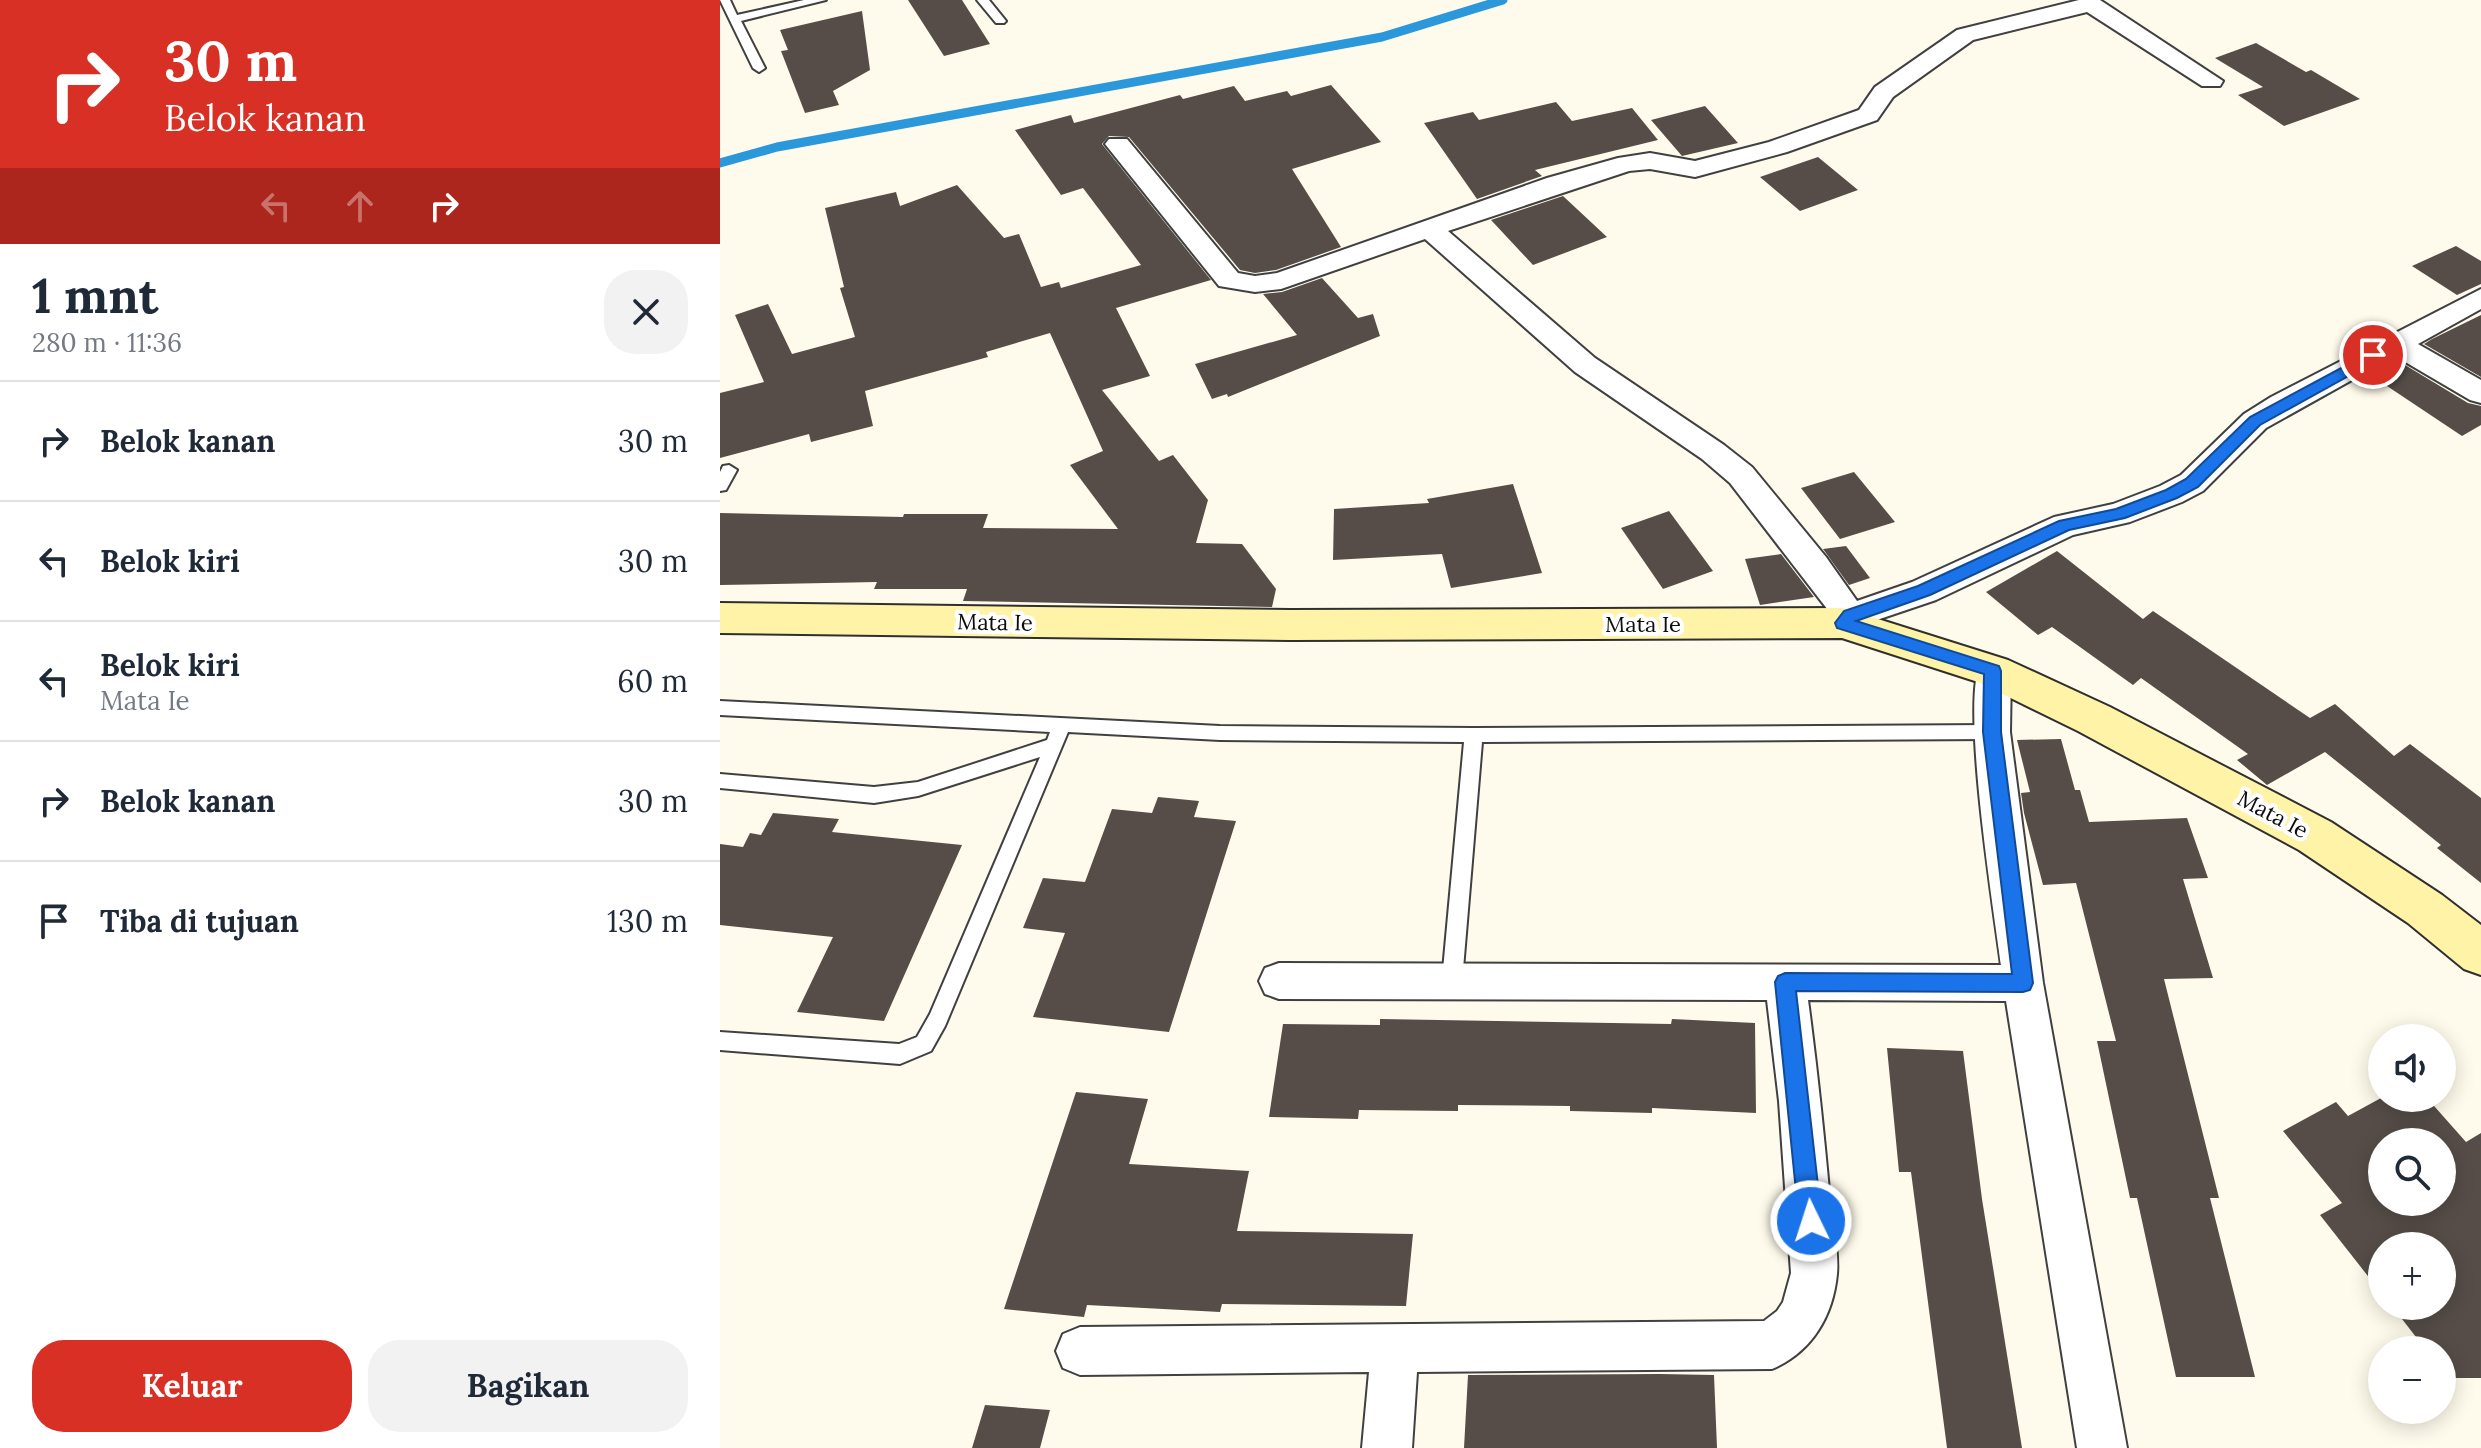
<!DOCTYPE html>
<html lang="id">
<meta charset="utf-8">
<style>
:root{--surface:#fff;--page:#f2f2f3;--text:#1f2937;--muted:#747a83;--line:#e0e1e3;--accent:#d93025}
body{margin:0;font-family:Lora,serif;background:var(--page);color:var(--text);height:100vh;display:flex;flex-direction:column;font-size:30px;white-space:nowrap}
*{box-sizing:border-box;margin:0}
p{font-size:26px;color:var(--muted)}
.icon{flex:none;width:44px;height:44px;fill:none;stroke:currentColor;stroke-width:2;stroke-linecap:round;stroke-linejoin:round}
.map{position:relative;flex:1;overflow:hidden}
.panel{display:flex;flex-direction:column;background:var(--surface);width:720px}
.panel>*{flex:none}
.guide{background:#d93025;color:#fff;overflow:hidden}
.buttons{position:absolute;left:1648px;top:1024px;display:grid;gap:16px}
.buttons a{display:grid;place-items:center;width:88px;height:88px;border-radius:50%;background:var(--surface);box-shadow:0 4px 20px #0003;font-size:40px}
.pin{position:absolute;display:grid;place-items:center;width:68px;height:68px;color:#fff;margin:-34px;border:4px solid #fff;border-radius:50%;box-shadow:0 2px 8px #0007}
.me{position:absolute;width:88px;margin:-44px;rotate:356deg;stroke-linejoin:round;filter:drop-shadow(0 0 6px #0008)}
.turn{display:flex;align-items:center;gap:28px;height:168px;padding:0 32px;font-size:36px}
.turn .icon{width:104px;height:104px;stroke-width:2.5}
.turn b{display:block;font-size:56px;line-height:68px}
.lanes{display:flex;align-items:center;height:76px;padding:0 32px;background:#0003;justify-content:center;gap:40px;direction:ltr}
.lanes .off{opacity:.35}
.round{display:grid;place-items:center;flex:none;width:84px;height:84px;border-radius:32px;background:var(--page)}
.head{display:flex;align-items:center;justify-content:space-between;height:136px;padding:0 32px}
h1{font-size:48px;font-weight:800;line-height:60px}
.action{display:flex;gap:16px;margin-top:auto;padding:16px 32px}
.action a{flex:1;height:92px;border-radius:32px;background:var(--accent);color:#fff;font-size:32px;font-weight:800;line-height:92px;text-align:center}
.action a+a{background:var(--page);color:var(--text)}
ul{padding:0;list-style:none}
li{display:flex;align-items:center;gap:24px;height:120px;padding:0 32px;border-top:2px solid var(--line)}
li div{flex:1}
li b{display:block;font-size:30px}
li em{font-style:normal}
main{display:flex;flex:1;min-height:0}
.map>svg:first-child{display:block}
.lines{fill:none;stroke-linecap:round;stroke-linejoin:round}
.stream{stroke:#2a98db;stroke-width:9}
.building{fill:#564d48;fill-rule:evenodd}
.lane-casing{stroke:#404040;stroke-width:4}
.street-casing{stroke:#404040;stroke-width:4}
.secondary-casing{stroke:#2f2f2f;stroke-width:4}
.lane{fill:#fff;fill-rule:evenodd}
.street{fill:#fff;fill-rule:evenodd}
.secondary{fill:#fff3a7;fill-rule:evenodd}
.route{fill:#1a73e8;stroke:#114b97;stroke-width:2}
.labels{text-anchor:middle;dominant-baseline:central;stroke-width:8;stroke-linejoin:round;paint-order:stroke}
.street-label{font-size:22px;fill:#0d0d0d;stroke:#fff}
</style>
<main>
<section class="panel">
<div class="guide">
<div class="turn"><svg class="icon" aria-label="right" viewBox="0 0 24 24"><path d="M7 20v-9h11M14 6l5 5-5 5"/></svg><div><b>30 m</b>Belok kanan</div></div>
<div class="lanes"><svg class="icon off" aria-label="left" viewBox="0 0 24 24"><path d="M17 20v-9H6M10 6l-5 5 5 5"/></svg><svg class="icon off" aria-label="ahead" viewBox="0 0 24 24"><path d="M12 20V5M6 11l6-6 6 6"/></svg><svg class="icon" aria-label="right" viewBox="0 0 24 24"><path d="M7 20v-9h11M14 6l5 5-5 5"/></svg></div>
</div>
<div class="head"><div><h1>1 mnt</h1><p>280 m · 11:36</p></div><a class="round"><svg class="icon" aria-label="close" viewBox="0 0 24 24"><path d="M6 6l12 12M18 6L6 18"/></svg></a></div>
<ul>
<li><svg class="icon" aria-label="right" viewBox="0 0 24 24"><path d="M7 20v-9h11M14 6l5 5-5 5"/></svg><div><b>Belok kanan</b></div><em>30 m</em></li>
<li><svg class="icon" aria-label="left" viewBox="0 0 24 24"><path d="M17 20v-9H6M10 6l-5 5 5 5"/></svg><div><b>Belok kiri</b></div><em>30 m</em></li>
<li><svg class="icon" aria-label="left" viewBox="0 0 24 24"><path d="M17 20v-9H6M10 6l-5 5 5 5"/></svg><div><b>Belok kiri</b><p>Mata Ie</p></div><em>60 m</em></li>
<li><svg class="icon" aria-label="right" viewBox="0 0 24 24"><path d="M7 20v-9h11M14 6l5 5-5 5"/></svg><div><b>Belok kanan</b></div><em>30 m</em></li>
<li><svg class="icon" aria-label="arrive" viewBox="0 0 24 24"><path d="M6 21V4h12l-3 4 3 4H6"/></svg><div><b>Tiba di tujuan</b></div><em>130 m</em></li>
</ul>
<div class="action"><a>Keluar</a><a>Bagikan</a></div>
</section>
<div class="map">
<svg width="1761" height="1448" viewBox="0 0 1761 1448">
<rect width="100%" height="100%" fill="#fffbec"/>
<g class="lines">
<path class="stream" d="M0,163L57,147L662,37L783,0"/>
</g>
<path class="building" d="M188,0H242L270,44L224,56Z
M142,11L150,70L113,91L119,105L85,113L61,51L68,50L60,30Z
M1536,43L1586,72L1591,70L1640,99L1564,126L1518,95L1543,87L1495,58Z
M611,85L661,142L572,169L621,247L556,270L535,273L520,270L409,137L389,136L382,144L491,280L396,308L430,376L382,390L439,461L453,455L488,500L476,543L522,544L556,589L552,607L243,601L247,589H154L157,582L0,585V513L183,517L184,514H268L263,528L398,529L350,465L383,451L330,333L266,352L268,357L145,391L153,426L91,442L89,434L0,458V393L44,382L15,315L48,304L72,354L135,337L120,288L124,287L105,208L176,192L180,206L237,185L284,238L299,234L321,287L339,282L341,288L421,265L363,188L341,195L295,130L351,115L354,123L460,95L463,99L514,86L525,101L567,91L571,96Z
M836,102L852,121L912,108L938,140L815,170L822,176L757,199L704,123L753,112L759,120Z
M985,106L1018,143L962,156L931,120Z
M1098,157L1138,190L1080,211L1040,177Z
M843,196L887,237L813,265L771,220Z
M1736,246L1761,261V284L1737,295L1692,266Z
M602,278L638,318L653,314L660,336L508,397L507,394L492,399L475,364L577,335L543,294L562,292Z
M1761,315V377L1704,344L1712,339Z
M1675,359L1748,403L1761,406V425L1742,436L1649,374Z
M1134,472L1175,522L1120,539L1081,488Z
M793,484L822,573L731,588L722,554L613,560L614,509L709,503L707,499Z
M949,511L993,571L943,589L901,528Z
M1126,546L1150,578L1129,585L1103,549Z
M1337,551L1423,619L1433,611L1590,718L1615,704L1674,756L1690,744L1761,798V883L1717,848L1721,845L1605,752L1547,785L1517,760L1528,754L1421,678L1413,685L1332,627L1318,635L1266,592Z
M1061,554L1094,597L1040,605L1025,559Z
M1341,739L1355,790H1360L1369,822L1467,818L1488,878L1463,879L1493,978L1444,979L1499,1198H1490L1535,1377H1456L1417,1198H1410L1377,1041H1396L1356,883L1323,885L1304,813L1301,793L1310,792L1297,740Z
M438,797L479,801L474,817L516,821L449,1032L313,1017L345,933L303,928L323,878L365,882L392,809L432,813Z
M53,813L119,819L112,832L242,845L164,1021L77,1012L113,937L0,925V844L23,847L30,833L41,835Z
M660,1019L951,1024L952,1019L1035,1023L1036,1113L932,1108V1113L850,1111V1106L738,1105V1111L639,1110L638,1119L549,1117L563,1024L660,1025Z
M1167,1048L1243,1051L1262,1199L1302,1448H1227L1191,1172H1179Z
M356,1092L428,1099L409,1164L529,1171L517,1231L693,1234L686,1306L502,1304L500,1312L367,1305L364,1317L284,1309Z
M1661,1098H1707L1746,1142L1761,1133V1378H1728L1722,1370V1350H1706L1672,1306H1722V1246H1662V1294L1600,1215L1622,1203L1563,1131L1616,1102L1628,1116ZM1662,1142H1722V1202H1662Z
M940,1374L994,1375L997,1448H744L748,1375Z
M265,1405L330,1410L320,1448H252Z"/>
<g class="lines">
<g class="lane-casing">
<path id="lane" d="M0,0H10L17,15L84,0H106L21,21L45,68L39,72L33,68Z
M257,0H269L286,21L284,23H276Z
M9,465L17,470L6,490L0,491V472L3,466Z
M0,701L500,726L754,728L1272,725L1278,727L1281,732L1278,737L1272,739L762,742L742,981L739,987L732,990L725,987L722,981L744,742L500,740L348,732L225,1026L211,1051L180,1064L0,1050V1032L179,1044L197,1037L210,1014L320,757L198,796L154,803L0,788V774L154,787L198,782L327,740L330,732L0,715Z"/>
</g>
<g class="street-casing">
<path id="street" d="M1359,0H1380L1503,81L1500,86H1482L1367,12L1253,40L1173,97L1157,120L1067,152L975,177L930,169L909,171L728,231L875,358L1004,445L1032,467L1106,557L1137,601L1192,582L1334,517L1393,504L1440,486L1461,475L1524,414L1551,397L1761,289V309L1698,344L1761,380V403L1750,400L1675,356L1546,428L1483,491L1462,502L1410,522L1353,535L1216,600L1142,625C1132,635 1124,636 1111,632L1106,623L1111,614L1010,483L982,459L855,372L705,239L561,289L535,292L499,286L385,144L389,139H407L518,273L535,276L557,273L827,178L898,158L930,153L975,161L1049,142L1139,110L1155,87L1237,30Z
M1273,658L1285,662L1291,671L1290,732L1323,983L1407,1448H1357L1286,1001L1088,1000C1097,1067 1104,1134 1110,1201C1113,1224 1119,1251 1117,1274C1113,1316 1092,1352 1052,1369L697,1372L692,1448H642L649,1372L360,1375L343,1368L336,1351L343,1334L360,1327L1044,1321L1057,1311L1063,1302L1071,1273L1059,1101L1047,1000L559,999L545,994L539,981L545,968L559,963L1281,965C1274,911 1240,699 1261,662Z"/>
</g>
<g class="secondary-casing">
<path id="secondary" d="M0,603L570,610L1123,608L1288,660L1390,707L1611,822L1722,895L1761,925V975L1744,969L1688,923L1579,850L1358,731L1258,682L1122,638L570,640L0,633Z"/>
</g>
<use href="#lane" class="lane"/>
<use href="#street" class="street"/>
<use href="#secondary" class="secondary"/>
</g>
<path class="route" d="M1653,351L1661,355L1659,359L1540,425L1478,487L1457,498L1405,518L1349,530L1210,595L1136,621L1279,666L1281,671V732L1313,983L1310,990L1303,992L1076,991L1102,1221L1099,1229L1091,1232L1083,1229L1079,1221L1055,982L1058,976L1065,973L1292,974L1263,732L1264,674L1117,628L1115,623L1124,611L1198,586L1339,521L1396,509L1446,490L1466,479L1530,417Z"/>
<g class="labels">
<g class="street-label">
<text transform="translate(275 622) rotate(1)">Mata Ie</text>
<text x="923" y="624">Mata Ie</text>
<text transform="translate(1553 814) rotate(28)">Mata Ie</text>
</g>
</g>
</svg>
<div class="buttons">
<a><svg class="icon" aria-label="sound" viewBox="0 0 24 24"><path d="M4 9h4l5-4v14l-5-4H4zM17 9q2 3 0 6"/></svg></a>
<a><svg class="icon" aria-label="search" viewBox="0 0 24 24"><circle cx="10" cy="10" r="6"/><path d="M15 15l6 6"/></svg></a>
<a>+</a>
<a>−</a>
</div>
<div class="pin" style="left:1653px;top:355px;background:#d93025"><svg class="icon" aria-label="arrive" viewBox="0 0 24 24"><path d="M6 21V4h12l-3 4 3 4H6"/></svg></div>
<svg class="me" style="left:1091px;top:1221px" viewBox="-20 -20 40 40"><circle r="17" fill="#1a73e8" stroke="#fff" stroke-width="3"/><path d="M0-11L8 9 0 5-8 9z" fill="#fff"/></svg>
</div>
</main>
